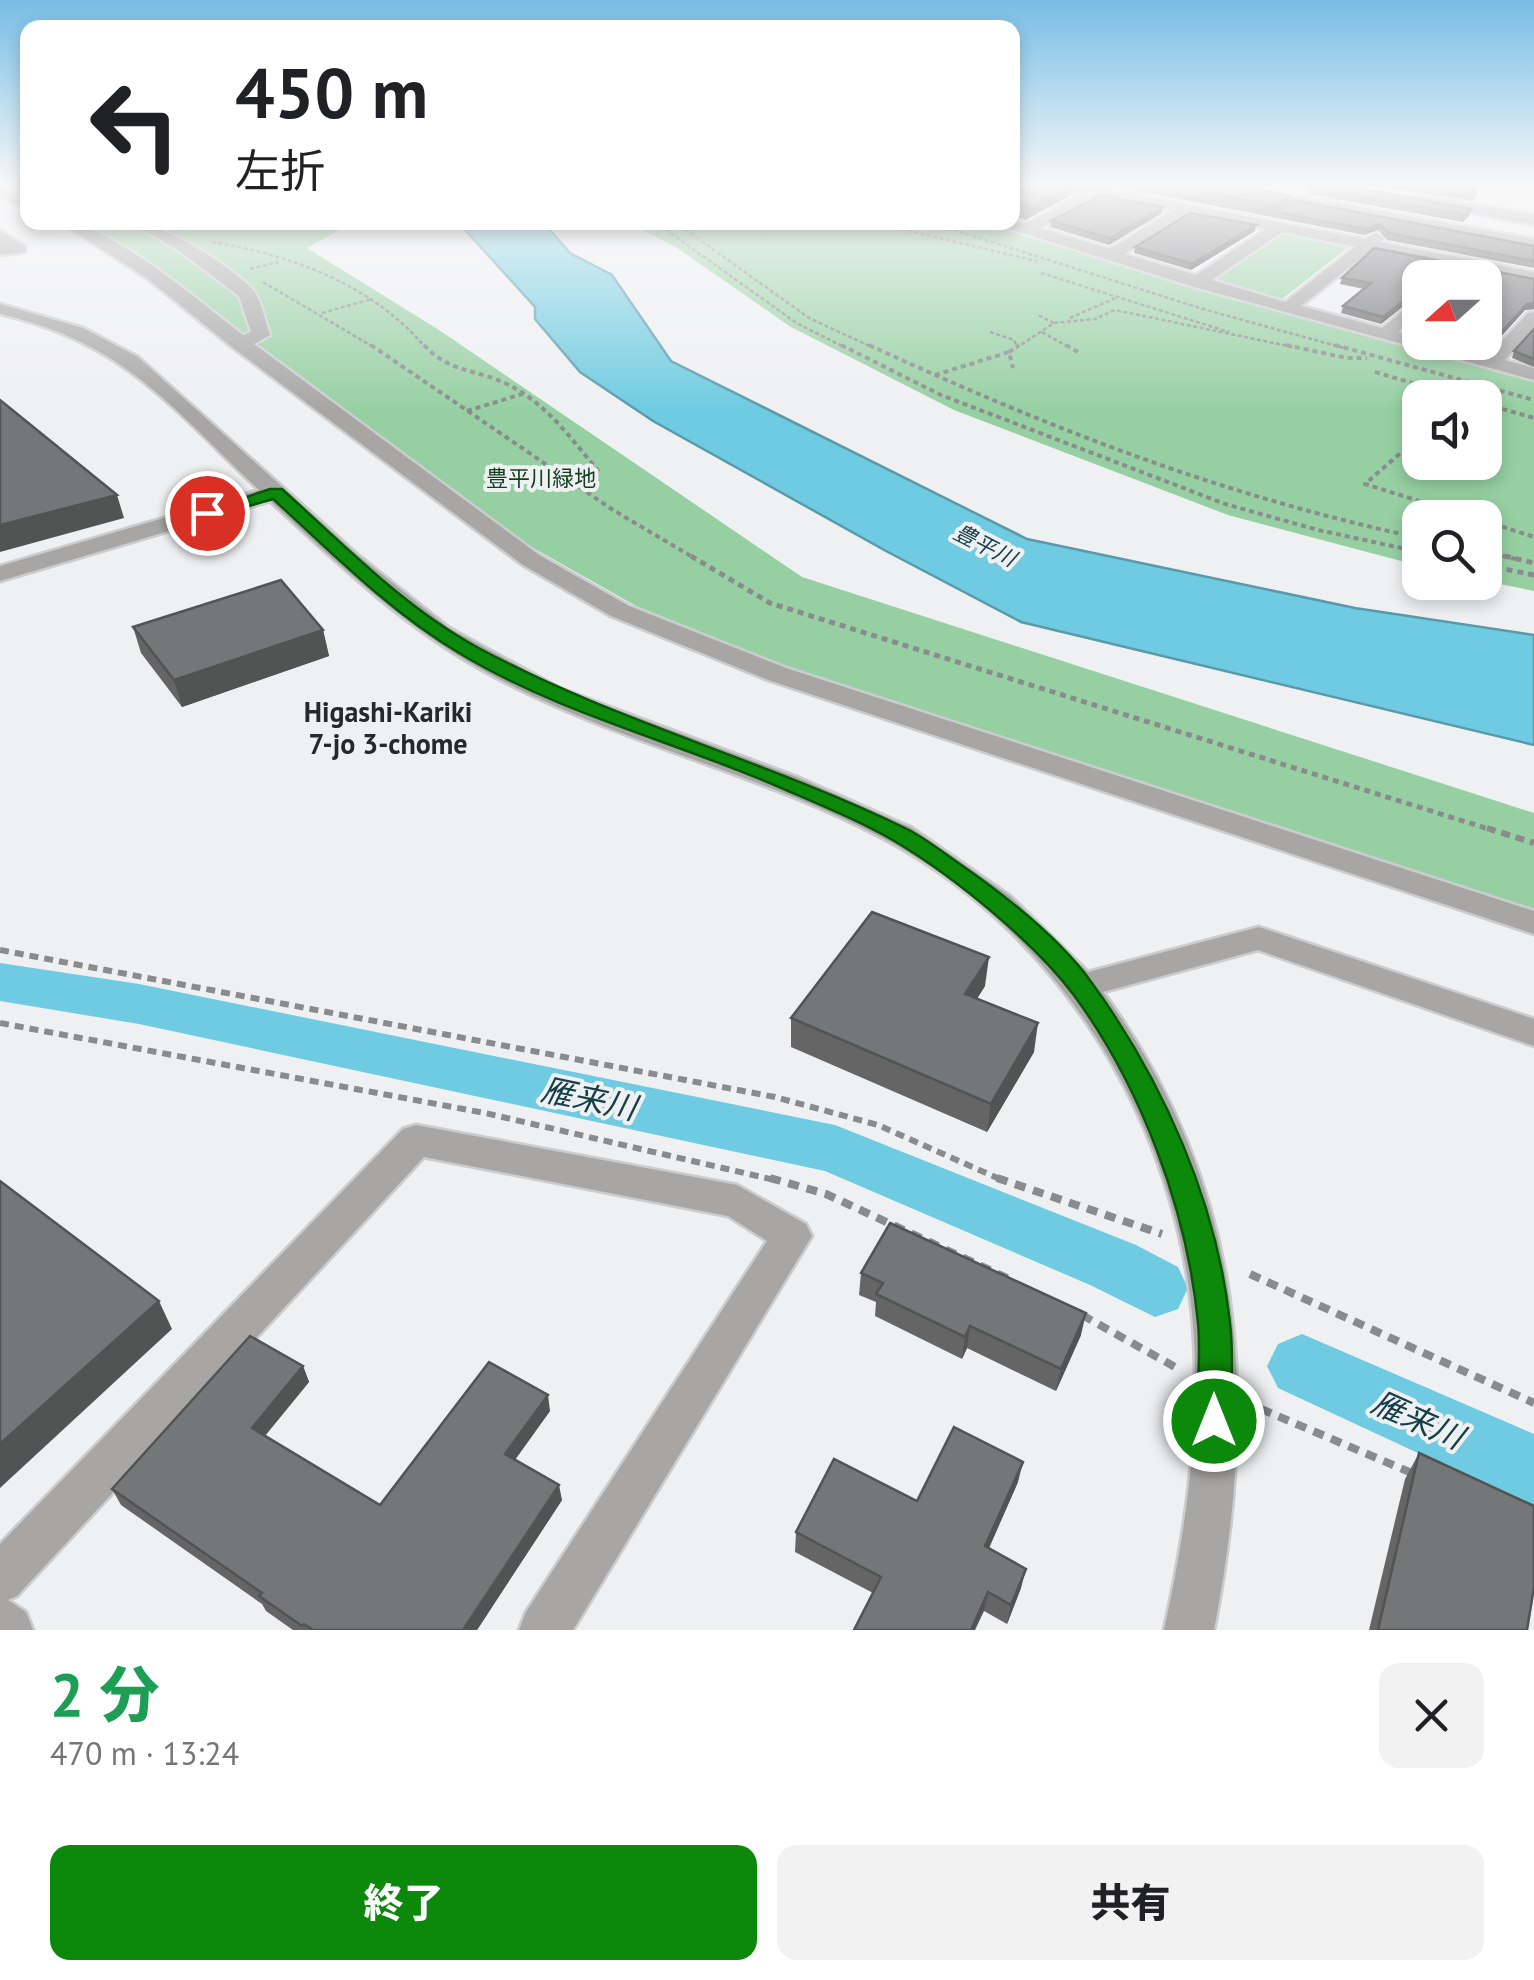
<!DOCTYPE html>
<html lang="ja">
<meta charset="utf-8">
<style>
:root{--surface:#fff;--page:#f2f2f2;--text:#202124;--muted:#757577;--accent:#0c880b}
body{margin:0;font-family:"PT Sans","Noto Sans JP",sans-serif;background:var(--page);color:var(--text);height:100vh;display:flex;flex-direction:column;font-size:38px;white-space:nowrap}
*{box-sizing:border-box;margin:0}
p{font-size:32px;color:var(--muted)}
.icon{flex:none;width:55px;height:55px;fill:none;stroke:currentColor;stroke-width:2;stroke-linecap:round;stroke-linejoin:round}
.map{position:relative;height:1630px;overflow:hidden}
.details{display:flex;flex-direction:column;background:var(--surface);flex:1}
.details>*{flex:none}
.banner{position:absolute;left:20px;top:20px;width:1000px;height:210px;border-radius:20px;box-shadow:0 5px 15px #0003;background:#fff;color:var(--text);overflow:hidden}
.needle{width:65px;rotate:249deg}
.fabs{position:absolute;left:1402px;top:260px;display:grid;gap:20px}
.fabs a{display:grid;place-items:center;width:100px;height:100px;border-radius:20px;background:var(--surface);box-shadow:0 5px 15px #0003;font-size:50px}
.pin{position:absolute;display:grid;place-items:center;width:85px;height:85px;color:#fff;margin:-42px;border:5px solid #fff;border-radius:50%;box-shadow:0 2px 10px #0007}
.me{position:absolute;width:110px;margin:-55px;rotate:0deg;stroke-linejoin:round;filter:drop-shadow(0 0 8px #0008)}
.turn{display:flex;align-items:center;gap:35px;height:210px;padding:0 50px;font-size:45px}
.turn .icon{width:130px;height:130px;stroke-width:2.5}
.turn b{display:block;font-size:70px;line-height:85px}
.round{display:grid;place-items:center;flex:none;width:105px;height:105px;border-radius:20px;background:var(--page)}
.headline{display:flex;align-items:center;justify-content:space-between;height:170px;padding:0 50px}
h1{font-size:60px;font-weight:800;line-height:75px;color:#1e9e55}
.action{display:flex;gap:20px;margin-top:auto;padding:20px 50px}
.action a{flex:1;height:115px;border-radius:20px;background:var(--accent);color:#fff;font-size:40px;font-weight:800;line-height:115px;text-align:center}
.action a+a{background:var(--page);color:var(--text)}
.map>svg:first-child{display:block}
.green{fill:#96d0a2;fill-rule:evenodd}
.water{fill:#6ecbe1;stroke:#599aaa;stroke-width:2.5}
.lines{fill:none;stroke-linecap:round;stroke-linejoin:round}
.river{fill:#6ecbe1;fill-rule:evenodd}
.minor-casing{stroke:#cbccce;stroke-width:5}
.path-far4{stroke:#8a8b8c;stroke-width:2.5;stroke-dasharray:4 2.5;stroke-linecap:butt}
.path-far3{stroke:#8a8b8c;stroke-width:4;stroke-dasharray:5 4;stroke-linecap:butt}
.path-far2{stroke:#8a8b8c;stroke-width:5;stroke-dasharray:6 5;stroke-linecap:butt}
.path-far1{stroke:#8a8b8c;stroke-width:6;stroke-dasharray:9 6;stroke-linecap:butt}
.path{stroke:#8a8b8c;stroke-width:8;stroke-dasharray:11 8;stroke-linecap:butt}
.minor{fill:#a7a6a5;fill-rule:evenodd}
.wall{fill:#656566}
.shaded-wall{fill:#525353}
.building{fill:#757677;stroke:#525353;stroke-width:2.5}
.route{fill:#0c880b;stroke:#085807;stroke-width:2.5}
.labels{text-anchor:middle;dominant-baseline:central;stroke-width:8;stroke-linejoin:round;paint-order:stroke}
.far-park-label{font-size:22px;fill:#103e1f;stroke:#eff0f2}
.far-water-label{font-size:22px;font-style:italic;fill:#143f49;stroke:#eff0f2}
.neighbourhood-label{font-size:28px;font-weight:bold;fill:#272828;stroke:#eff0f2}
.near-water-label{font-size:32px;font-style:italic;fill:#143f49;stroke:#eff0f2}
</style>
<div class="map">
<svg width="1534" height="1630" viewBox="0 0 1534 1630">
<rect width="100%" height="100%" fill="#eff0f2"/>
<path class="green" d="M79,223H352L307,248L439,330L802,577L1534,813V912L825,682L636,606L503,531L165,275Z
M630,223H980L1251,303L1534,380V591L1485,581V518H1420V566L1228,515L954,410L791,327L677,248ZM1420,398H1485V462H1420Z
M1281,232L1350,246L1281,300L1210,281Z"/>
<path class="water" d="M459,223H544L570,253L612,275L671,361L1027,539L1355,608L1534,635V745L1021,622L886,551L653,421L580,372L535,319V307Z"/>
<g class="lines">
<path class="river" d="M0,963L139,984L835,1125L1136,1245L1178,1267L1188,1288L1178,1309L1155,1317L1090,1285L825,1171L139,1024L0,1001Z
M1302,1334L1534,1434V1507L1278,1388L1267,1366L1278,1344Z"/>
<g class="minor-casing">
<path id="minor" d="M1045,183L1103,185L1110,190L1365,239L1376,233L1384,238L1380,242L1534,272V282L1371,250L1301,306L1382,328L1420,297V311L1398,332L1420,338V342H1438L1488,356L1528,313L1534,312V328L1505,360L1534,368V380L1191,286L998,225L996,222L1012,220L1025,224L1083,193ZM1100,197L1172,211L1110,249L1040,228ZM1188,214L1266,229L1196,275L1125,254ZM1282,232L1355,247L1285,302L1212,280Z
M1197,183H1225L1534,239V249Z
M0,188L28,198V208L0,197Z
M1419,195L1534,215V225L1414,202L1412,199Z
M60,222C108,222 202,304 243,335L251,332L239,296L178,250L130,222C162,222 231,266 253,290C262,301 265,322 270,335L254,344L539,555L629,606L786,668L1534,911V934L768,680L611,616L523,565L232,347L148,279Z
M0,231L25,246V252L0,255Z
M0,304L83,328L138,357L359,556L449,628L559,688L797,777L912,828L1010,896L1088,972L1259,927L1534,1019V1046L1258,950L1103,992C1247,1189 1259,1398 1214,1630H1164C1186,1530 1201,1426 1193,1324C1177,1127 1064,937 890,842C761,772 614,743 486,672C405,628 337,563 270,501L0,581V566L259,490C170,406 125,343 0,314Z
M416,1125L737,1185L806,1224L812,1236L573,1630H519L526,1612L767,1241L728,1216L424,1157L17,1596L8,1600L26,1612L33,1630H0V1544L403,1129Z"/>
</g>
<path class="path-far4" d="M655,222L798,324L846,348
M675,222L809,318L874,348
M870,222L1037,261
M929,222L1203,309L1344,348
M212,242C292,255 373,285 426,348
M250,269L278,262
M1041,273L1229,332
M263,282L375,348
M322,313L372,299
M1070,318L1115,298
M1054,323L1095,319L1115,310L1298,348
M990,332L1014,340L1017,348
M1042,332L1070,348
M1016,348L1054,323L1038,315"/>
<path class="path-far3" d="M371,345L613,510L696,559
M424,345C449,373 478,369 509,385C547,404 573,441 600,473L575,484
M841,345L941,395L1225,504L1318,530L1420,552
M869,345C1051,429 1223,496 1420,538
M1066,345L1078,352
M1286,345L1347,358H1367
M1335,345L1534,400
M1009,352L1019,345
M1375,372L1463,398
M935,375L1009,352L1013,368
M1485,404L1534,418
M467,411L522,394
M1420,436L1365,484L1473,518
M1485,521L1534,537
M1485,552L1516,559"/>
<path class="path-far2" d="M691,556L770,603L1495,831
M1505,556L1534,563
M1485,565L1534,575"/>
<path class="path-far1" d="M1487,828L1534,843
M0,950L775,1097L878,1125L1004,1181
M0,1023L485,1113L779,1181"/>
<path class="path" d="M770,1178L826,1194L1009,1279
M997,1178L1162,1234
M1250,1274L1534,1403
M1082,1315L1175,1367
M1261,1409L1412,1473"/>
<use href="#minor" class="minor"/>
</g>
<path class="wall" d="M1012,183H1074L1073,194L1025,220L1012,214Z
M1105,183H1227L1290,196L1289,203L1534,246V268L1387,240L1378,230L1364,235L1112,186Z
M1353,183H1453L1452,184L1478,189L1474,201Z
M1310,187L1471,209L1469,216L1463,222L1309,194Z
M1162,213L1109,245L1050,227L1051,221Z
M1255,231L1191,270L1134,253L1135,247Z
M1374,248L1534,279V309L1525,310L1487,352L1454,342H1485V278H1420V293L1381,324L1341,313L1343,306L1364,289L1340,284L1342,278Z
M1420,310V333L1406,330L1408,323Z
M1534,329V367L1512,358L1514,351Z
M133,627L323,630L329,656L182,707L141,653Z
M985,986L977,998L1034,1052L987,1132L791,1047V1018Z
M861,1273L1081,1335L1056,1391L967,1348L962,1359L875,1316L876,1302L859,1295Z
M303,1366L309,1382L265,1436L380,1505L550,1411L515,1460L562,1500L477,1630H293L266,1611L262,1604L121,1505L112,1489Z
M1419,1453L1527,1630H1369L1405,1479Z
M1018,1482L989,1548L1021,1588L1007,1624L984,1611L873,1593L795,1552L796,1532Z"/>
<path class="shaded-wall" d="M1074,183L1073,194L1025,220L1027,207Z
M1290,196L1288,208L1276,212L1274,218L1276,205Z
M1163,207L1162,213L1109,245L1110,238Z
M1380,224L1378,230L1364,235L1366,229Z
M1256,225L1255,231L1191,270L1192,264Z
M1420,288V293L1381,324L1383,317Z
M1534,303V309L1525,310L1487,352L1489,345L1527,304Z
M117,495L124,518L0,552V525Z
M323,630L329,656L182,707L174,680Z
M989,957L985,986L962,1023L965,994Z
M1038,1023L1034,1052L987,1132L991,1104Z
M159,1301L172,1329L0,1488V1444Z
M1086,1313L1081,1335L1056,1391L1061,1369Z
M970,1326L967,1348L962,1359L965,1337Z
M303,1366L309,1382L258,1444L252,1428Z
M548,1395L550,1411L508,1469L505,1454Z
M1023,1462L1018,1482L981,1566L985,1546Z
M559,1485L562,1500L477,1630H463Z
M1026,1569L1021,1588L1007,1624L1011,1605Z
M988,1592L984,1611L975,1630H971Z"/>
<path class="building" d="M1012,183H1073L1027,207L1012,201Z
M1156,183H1227L1290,196L1276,205Z
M1317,183H1333L1471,209L1465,215L1310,187Z
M1101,195L1163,207L1110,238L1051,221Z
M1294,200L1534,246V261L1389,233L1380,224L1366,229L1276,212Z
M1190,213L1256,225L1192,264L1135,247Z
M1374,248L1534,279V303L1527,304L1489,345L1481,342H1485V278H1420V288L1383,317L1343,306L1371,283L1342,278Z
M1420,310V326L1408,323Z
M1534,329V359L1514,351Z
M0,400L117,495L0,525Z
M281,580L323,630L174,680L133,627Z
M872,912L989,957L965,994L1038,1023L991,1104L791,1018Z
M0,1181L159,1301L0,1444Z
M890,1223L1086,1313L1061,1369L970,1326L965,1337L876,1294L883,1283L861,1273Z
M250,1336L303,1366L252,1428L380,1505L489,1362L548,1395L505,1454L559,1485L463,1630H313L304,1624L302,1626L259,1596L262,1593L112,1489Z
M954,1427L1023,1462L985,1546L1026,1569L1011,1605L988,1592L971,1630H854L881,1577L796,1532L834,1459L917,1501Z
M1419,1453L1534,1506V1587L1527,1630H1378Z"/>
<linearGradient id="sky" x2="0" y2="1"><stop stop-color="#77bde5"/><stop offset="0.45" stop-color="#f8f8f9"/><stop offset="1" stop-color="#f8f8f9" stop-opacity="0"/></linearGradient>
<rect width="1534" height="411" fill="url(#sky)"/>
<path class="route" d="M270,489H282C343,544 403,606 475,646C612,721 766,760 907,829C925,838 941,851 957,862C1002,893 1060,938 1092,983C1163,1081 1217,1202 1230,1323C1234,1355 1231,1389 1231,1421L1226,1432L1214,1437L1202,1432L1197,1421C1197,1389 1201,1355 1198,1323C1187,1209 1141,1086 1073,994C1033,941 953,876 896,842C860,821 818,804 779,787C673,741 558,713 459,653C390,612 332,553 273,499L207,518L199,513Z"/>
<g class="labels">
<g class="far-park-label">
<text x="541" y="478">豊平川緑地</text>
</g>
<g class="far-water-label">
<text transform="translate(985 545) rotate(27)">豊平川</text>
</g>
<g class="neighbourhood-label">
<text x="388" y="711">Higashi-Kariki<tspan x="388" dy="32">7-jo 3-chome</tspan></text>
</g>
<g class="near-water-label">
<text transform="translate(589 1098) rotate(12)">雁来川</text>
<text transform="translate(1418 1419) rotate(24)">雁来川</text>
</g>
</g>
</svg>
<div class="fabs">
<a><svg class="needle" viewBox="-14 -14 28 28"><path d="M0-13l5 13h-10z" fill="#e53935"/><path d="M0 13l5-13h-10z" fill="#757577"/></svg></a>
<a><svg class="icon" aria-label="sound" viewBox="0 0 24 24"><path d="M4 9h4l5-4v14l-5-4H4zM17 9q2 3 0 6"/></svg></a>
<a><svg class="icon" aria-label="search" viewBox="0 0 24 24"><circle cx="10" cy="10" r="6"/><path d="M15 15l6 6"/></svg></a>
</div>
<div class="pin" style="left:207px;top:513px;background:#d93025"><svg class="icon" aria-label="arrive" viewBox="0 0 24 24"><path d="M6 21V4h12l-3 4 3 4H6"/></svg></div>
<svg class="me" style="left:1214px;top:1421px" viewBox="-20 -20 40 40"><circle r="17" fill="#0c880b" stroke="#fff" stroke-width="3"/><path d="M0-11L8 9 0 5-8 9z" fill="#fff"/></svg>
<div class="banner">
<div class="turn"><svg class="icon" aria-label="left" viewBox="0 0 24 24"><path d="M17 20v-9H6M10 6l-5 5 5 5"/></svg><div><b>450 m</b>左折</div></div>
</div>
</div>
<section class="details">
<div class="headline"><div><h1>2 分</h1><p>470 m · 13:24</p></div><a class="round"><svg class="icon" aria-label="close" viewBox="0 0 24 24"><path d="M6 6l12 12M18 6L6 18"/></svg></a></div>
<div class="action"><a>終了</a><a>共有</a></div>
</section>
